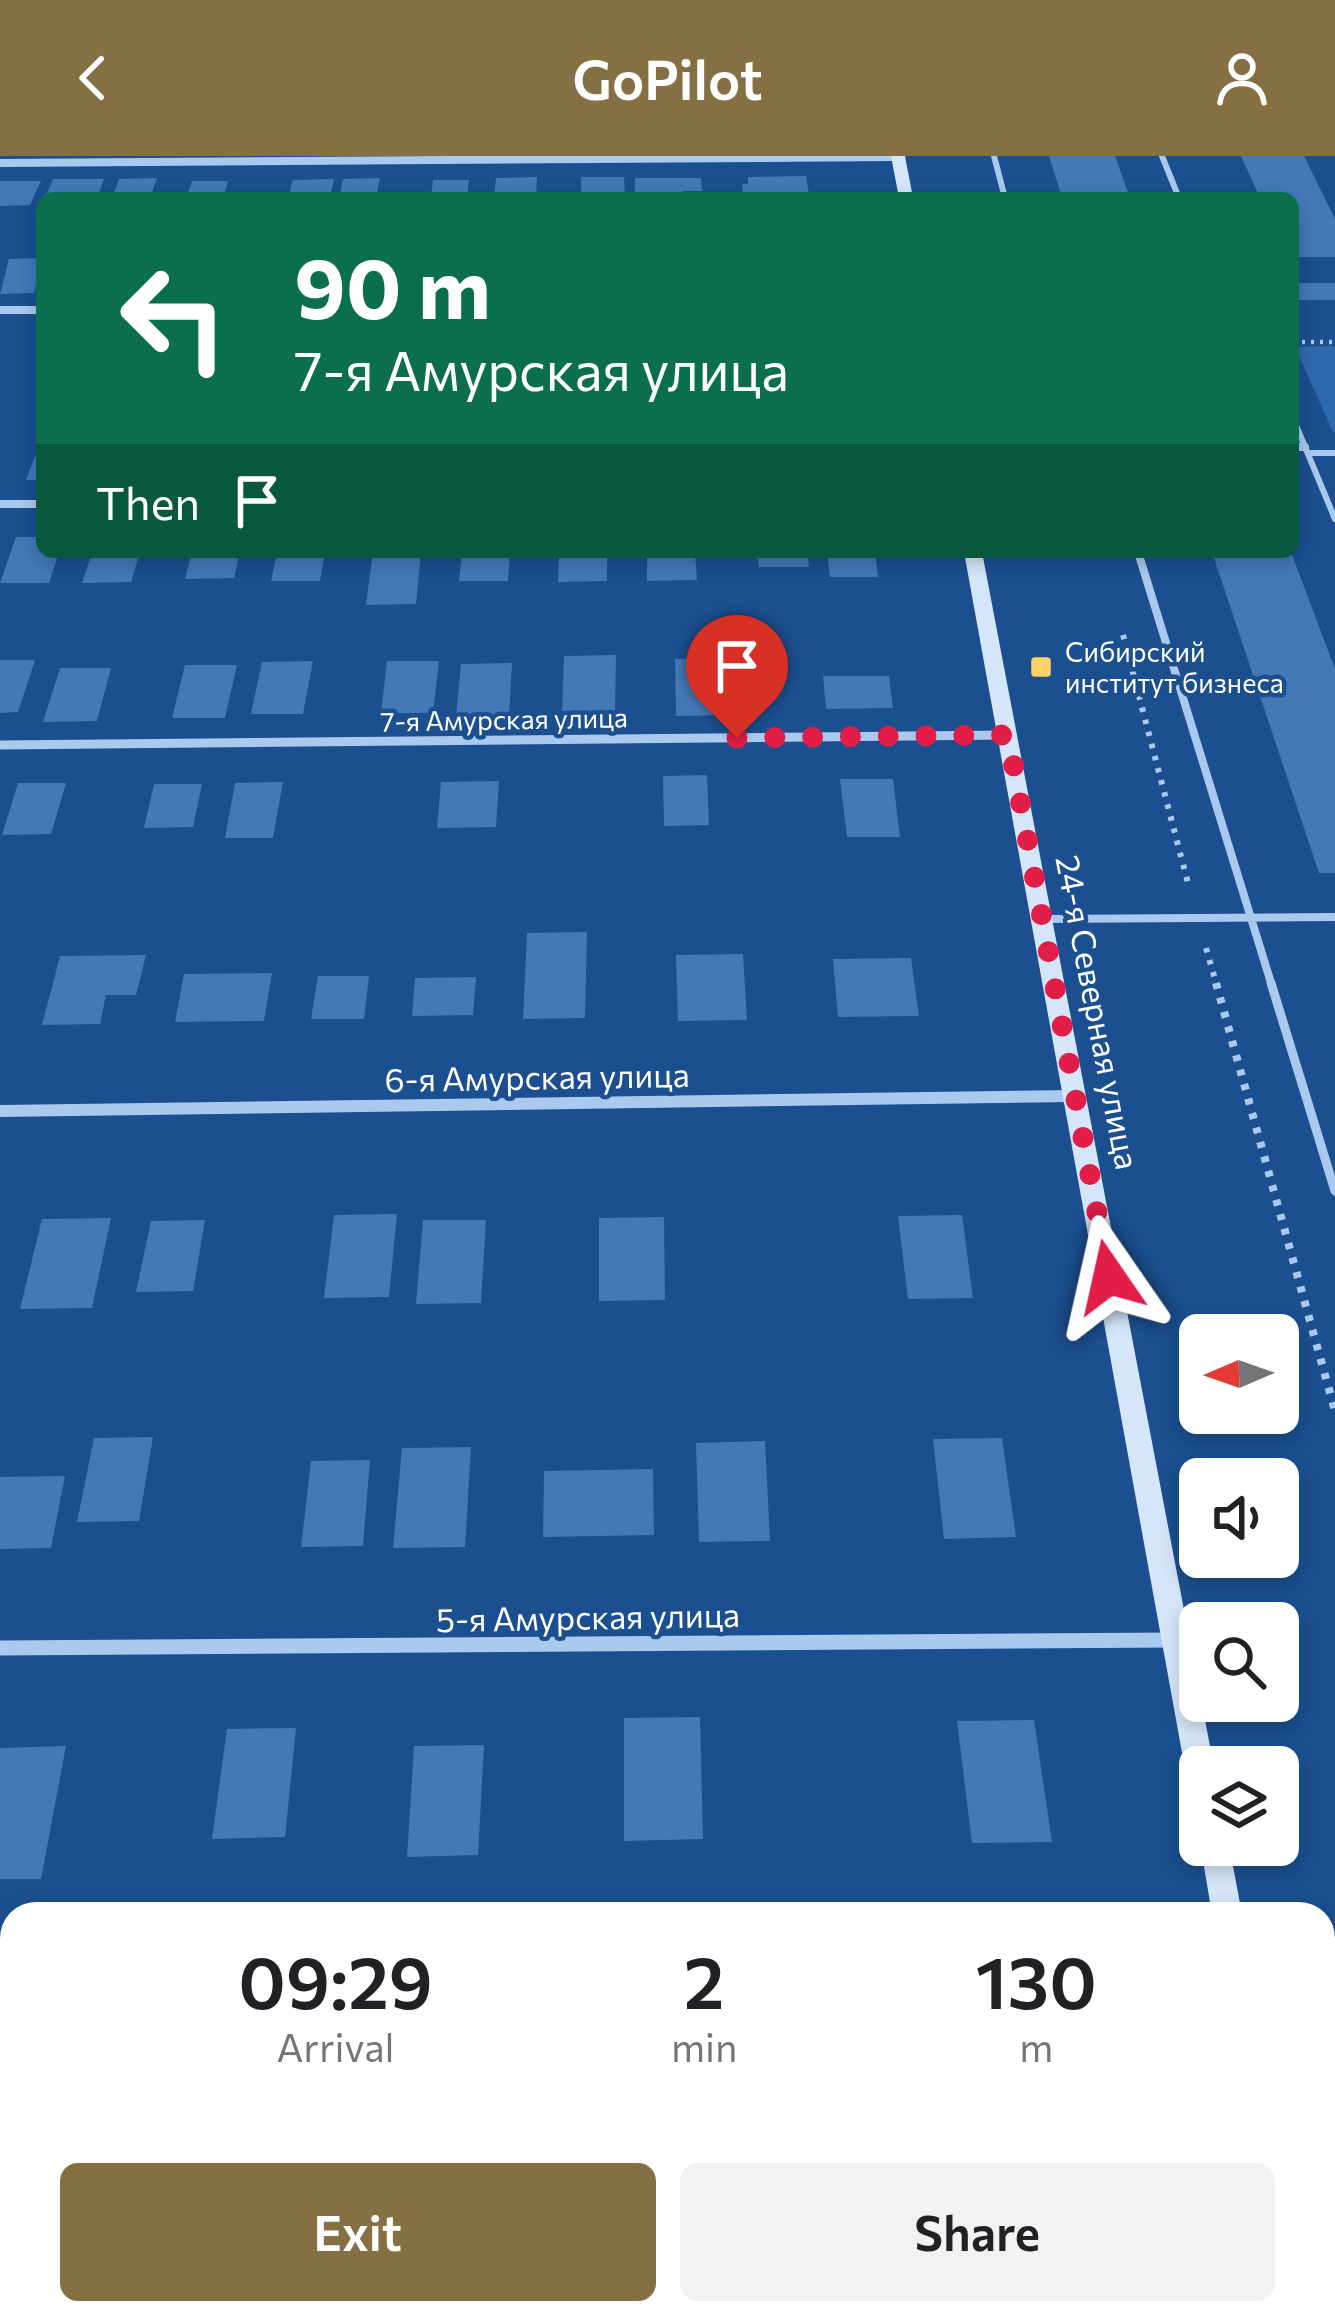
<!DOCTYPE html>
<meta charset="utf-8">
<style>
:root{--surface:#fff;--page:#f2f2f2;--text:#202124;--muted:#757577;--accent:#847042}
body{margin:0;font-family:Commissioner,sans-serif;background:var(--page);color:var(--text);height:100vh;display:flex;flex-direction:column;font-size:45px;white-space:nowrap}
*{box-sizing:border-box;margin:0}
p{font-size:39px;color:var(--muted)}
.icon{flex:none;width:66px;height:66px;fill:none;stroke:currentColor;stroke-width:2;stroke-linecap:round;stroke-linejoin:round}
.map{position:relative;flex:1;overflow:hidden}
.sheet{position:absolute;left:0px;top:1746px;width:1335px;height:423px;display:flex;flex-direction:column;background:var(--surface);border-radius:36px 36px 0 0;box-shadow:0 6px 18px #0003}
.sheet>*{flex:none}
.hud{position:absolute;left:36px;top:36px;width:1263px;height:366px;border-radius:18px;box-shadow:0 6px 18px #0003;background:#0b6e4f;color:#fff;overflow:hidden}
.needle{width:78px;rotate:268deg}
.fabs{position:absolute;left:1179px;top:1158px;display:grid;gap:24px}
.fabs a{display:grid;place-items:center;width:120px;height:120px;border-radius:18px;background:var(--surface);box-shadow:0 6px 18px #0003;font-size:60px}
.pin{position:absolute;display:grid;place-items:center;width:102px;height:102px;color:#fff;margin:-123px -51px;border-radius:50% 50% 50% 0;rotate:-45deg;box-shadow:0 0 12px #0007}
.pin .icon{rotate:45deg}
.me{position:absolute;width:132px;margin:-66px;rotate:349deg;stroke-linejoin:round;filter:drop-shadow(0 0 9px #0008)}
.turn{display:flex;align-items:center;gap:42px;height:252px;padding:0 60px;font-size:54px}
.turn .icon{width:156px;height:156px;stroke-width:2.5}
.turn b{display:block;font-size:84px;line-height:102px}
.then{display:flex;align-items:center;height:114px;padding:0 60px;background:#0003;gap:24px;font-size:45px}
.eta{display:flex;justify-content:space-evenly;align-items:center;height:204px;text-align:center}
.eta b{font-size:72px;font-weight:600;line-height:84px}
.button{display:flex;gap:24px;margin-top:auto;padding:24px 60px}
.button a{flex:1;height:138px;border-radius:18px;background:var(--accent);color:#fff;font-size:48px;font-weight:600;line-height:138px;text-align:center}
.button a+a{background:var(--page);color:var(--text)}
header{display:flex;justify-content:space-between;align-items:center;height:156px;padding:0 60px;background:var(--accent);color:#fff;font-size:54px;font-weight:600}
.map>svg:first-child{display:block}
.green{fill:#2e69ad}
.building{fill:#4478b7}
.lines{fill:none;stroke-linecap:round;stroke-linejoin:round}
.path-far2{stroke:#a9c9ee;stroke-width:4.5;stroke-dasharray:3 6;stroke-linecap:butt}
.path-far1{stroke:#a9c9ee;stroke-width:6;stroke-dasharray:4.5 8;stroke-linecap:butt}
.path{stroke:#a9c9ee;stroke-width:8;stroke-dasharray:6 9;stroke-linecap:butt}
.service-far2{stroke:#a9c9ee;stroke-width:6}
.service-far1{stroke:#a9c9ee;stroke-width:8}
.service{stroke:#a9c9ee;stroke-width:9}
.minor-far3{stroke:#a9c9ee;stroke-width:8}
.minor-far2{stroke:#a9c9ee;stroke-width:9}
.minor-far1{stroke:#a9c9ee;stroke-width:12}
.minor{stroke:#a9c9ee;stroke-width:15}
.secondary{fill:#d6e6fa;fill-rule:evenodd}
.route{stroke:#e11d48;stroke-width:21;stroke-dasharray:0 37.8}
.poi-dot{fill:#ffd166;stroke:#1b4f8f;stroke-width:4.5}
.labels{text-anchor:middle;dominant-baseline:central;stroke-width:9;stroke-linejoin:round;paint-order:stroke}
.far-poi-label{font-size:27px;fill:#fff;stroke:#1b4f8f;text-anchor:start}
.far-street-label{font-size:27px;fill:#fff;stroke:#1b4f8f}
.street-label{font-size:33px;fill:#fff;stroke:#1b4f8f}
</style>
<header><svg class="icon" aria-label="back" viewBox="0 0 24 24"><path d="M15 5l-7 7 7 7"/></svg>GoPilot<svg class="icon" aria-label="person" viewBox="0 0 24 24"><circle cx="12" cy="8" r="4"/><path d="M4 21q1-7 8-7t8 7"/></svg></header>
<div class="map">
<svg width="1335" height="2167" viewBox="0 0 1335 2167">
<rect width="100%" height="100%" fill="#1b4f8f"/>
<path class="green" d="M1335,190V276H1333L1295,191Z"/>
<path class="building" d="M1049,0H1115L1130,42H1062Z
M1241,0H1304L1335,63V101H1293V42H1260Z
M806,20L809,39H743L742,28H748V21Z
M537,21L536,42H494L496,22Z
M581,21H624L625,42H581Z
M157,22L150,42H112L119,23Z
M380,22L376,42H339L343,23Z
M635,22H701L702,35H683L684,42H635Z
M53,23H104L97,42H45Z
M334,23L330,42H288L293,24Z
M433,24H469L467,42H431Z
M0,25H41L30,49L0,50Z
M192,25H228L223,42H186Z
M42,102L34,137L0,138L9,103Z
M1293,127H1335V144H1296Z
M42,282V324H26Z
M16,381H42V396H59L49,427H0Z
M92,396H140L131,426L82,427Z
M192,396H240L234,422L185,423Z
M277,396H325L320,425H271Z
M373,396H421L416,448L366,449Z
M462,396H510L508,425H459Z
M559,396H607V425L558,426Z
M647,396H695L697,424L647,425Z
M757,396H807L809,411H759Z
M827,396H875L878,421H830Z
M1212,396H1291L1335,513V717H1319Z
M616,499L615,556H562L564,500Z
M725,502L729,559L676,560L675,503Z
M0,504H35L18,556L0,557Z
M313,505L303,558H251L262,506Z
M387,505H439L433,557H381Z
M512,507L509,560H456L461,508Z
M185,509H237L225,562H172Z
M60,512H111L97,565L43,566Z
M823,520H889L893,552L826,553Z
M707,619L709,669L664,670L663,620Z
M840,623H893L900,681H847Z
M499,625L496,671L437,672L441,626Z
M283,626L273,682H225L235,627Z
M18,627H66L51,678L2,679Z
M154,628H202L193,671L144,672Z
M587,776L585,862L523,863L527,777Z
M743,798L747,864L678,865L676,799Z
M146,799L136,839H106L100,868L42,869L60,800Z
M911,802L919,860L838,861L833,803Z
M272,817L264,865L175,866L184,818Z
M318,820H369L364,863H311Z
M476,821L473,859L412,860L415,822Z
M397,1058L389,1141L324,1142L334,1059Z
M962,1059L973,1142L908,1143L898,1060Z
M664,1061L665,1144L599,1145V1062Z
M111,1062L92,1152L20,1153L42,1063Z
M205,1064L193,1135L136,1136L151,1065Z
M423,1064H486L481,1147L416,1148Z
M153,1281L139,1365L77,1366L94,1282Z
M1002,1282L1016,1381L944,1383L933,1283Z
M765,1285L770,1385L699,1386L696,1287Z
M471,1291L465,1391L393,1392L402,1292Z
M370,1304L363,1390L301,1391L311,1305Z
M653,1313L654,1379L543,1381L544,1315Z
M65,1320L51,1392L0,1393V1321Z
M700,1561L703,1683L624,1685V1562Z
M1034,1564L1052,1686L972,1687L957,1565Z
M296,1572L285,1681L212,1683L227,1573Z
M484,1589L478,1699L407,1701L414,1590Z
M66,1590L41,1723H0V1592Z
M0,1910H12V2073H0Z"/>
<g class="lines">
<path class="path-far2" d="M1293,186H1335"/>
<path class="path-far1" d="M1123,479L1189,731
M1206,792L1217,830"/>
<path class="path" d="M1216,827L1335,1255"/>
<path class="service-far2" d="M994,0L1005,42
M1162,0L1179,42
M1293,262L1335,363
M1309,297H1335"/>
<path class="service-far1" d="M1138,396L1272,830
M1042,763L1335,761"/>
<path class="service" d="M1271,827L1335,1035"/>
<path class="minor-far3" d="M0,7L898,1
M0,154H42
M1293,291H1305
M0,348H42"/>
<path class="minor-far2" d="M0,589L1008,579"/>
<path class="minor-far1" d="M0,955L1074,940"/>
<path class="minor" d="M0,1492L1175,1484"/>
<path class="secondary" d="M891,0H905L913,42H899Z
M964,396H982L1214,1611H1200V1628L1190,1623L1185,1613Z
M1200,1687L1229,1689L1242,1758H1212Z
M1284,2157H1318L1320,2167H1286Z"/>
</g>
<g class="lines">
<path class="route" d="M737,582L1008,579L1109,1121"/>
</g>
<rect class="poi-dot" x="1029" y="499" width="24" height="24" rx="6"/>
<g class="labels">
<g class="far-poi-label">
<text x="1065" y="495">Сибирский<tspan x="1065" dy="31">институт бизнеса</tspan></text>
</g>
<g class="far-street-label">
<text transform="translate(504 563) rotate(-1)">7-я Амурская улица</text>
</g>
<g class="street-label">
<text transform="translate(1099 856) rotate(79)">24-я Северная улица</text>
<text transform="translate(537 920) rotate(-1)">6-я Амурская улица</text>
<text transform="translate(588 1460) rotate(-1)">5-я Амурская улица</text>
</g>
</g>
</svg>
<div class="fabs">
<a><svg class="needle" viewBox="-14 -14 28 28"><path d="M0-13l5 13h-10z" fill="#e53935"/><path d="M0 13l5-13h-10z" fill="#757577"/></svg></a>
<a><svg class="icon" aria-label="sound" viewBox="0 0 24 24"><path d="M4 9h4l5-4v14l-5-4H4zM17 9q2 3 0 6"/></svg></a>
<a><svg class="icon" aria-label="search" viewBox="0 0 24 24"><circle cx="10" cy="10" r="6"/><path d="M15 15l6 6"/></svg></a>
<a><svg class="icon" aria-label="layers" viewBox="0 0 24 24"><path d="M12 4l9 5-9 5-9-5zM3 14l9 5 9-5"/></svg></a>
</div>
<div class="pin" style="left:737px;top:582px;background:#d93025"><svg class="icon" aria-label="arrive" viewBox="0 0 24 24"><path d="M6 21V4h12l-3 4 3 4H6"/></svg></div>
<svg class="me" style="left:1109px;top:1121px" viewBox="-20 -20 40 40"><path d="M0-17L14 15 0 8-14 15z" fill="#e11d48" stroke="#fff" stroke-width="4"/></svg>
<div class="hud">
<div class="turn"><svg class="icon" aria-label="left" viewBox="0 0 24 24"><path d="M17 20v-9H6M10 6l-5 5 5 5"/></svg><div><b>90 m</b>7-я Амурская улица</div></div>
<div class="then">Then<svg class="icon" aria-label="arrive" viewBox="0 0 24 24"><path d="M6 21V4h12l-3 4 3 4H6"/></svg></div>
</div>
<section class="sheet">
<div class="eta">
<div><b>09:29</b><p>Arrival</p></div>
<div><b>2</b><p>min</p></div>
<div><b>130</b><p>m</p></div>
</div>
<div class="button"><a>Exit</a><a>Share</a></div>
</section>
</div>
